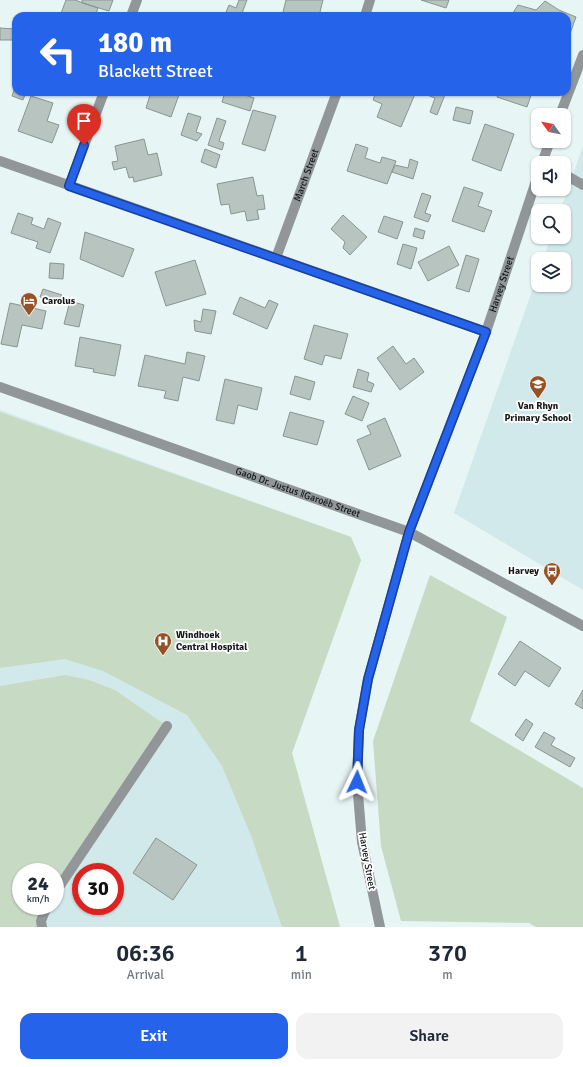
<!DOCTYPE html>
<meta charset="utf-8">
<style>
:root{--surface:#fff;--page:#f2f2f3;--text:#1f2937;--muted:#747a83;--accent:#2563eb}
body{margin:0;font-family:Signika,sans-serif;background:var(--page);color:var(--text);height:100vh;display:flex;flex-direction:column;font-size:15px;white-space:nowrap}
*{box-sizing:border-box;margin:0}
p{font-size:13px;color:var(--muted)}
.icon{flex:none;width:22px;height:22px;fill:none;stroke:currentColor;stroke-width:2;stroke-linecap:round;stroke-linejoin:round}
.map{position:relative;height:927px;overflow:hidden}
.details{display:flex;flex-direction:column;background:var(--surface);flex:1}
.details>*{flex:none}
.banner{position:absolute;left:12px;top:12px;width:559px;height:84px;border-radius:12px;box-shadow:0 1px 3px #0004;background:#2563eb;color:#fff;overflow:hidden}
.needle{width:26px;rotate:303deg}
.fabs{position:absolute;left:531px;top:108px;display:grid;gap:8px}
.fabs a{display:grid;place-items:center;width:40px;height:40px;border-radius:8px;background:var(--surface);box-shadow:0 1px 3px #0004;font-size:20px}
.speed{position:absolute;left:12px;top:863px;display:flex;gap:8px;font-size:20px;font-weight:700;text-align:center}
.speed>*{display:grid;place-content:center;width:52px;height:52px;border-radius:50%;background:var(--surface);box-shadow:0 1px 3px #0004;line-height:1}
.speed small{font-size:10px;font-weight:400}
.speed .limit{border:6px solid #d22;background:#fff;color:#111}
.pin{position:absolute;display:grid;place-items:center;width:34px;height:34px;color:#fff;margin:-41px -17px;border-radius:50% 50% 50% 0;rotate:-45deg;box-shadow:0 0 4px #0007}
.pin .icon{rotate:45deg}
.me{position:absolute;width:44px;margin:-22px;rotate:2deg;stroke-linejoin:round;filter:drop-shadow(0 0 3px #0008)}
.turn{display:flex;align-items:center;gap:14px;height:84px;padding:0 20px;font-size:18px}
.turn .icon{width:52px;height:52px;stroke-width:2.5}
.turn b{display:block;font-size:28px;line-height:34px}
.eta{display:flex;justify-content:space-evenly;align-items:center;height:68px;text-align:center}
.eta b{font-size:24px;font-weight:600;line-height:28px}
.button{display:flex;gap:8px;margin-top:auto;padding:8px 20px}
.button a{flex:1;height:46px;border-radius:12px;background:var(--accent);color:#fff;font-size:16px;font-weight:600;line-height:46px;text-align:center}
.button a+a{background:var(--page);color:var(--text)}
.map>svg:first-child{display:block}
.built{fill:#d1e9ea;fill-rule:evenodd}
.green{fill:#c7dac3}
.building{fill:#b8c4bf;stroke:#899590}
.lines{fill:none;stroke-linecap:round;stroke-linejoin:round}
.service{stroke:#919698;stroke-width:10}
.minor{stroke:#919698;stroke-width:10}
.tertiary{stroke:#919698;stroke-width:10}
.route-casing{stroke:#184099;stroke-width:10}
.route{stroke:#2563eb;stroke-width:7}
.labels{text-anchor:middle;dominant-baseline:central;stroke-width:3.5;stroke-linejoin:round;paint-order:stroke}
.street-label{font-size:10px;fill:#131818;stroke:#fff}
.poi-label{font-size:10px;font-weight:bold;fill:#131818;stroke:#fff;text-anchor:start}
</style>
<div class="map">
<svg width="583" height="927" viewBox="0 0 583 927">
<rect width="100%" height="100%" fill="#e7f5f5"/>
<path class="built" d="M583,146V590L454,513L538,274V285H564V259H543L551,237H564V211H560Z
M0,410L351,537L361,560L292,753L340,927H0ZM21,872H55V906H21ZM81,872H115V906H81Z"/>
<path class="green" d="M0,412L351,537L361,560L292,753L340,927H282L252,838L222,766L187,715L103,671L65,659L0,668Z
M430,575L507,617L470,721L583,788V927H536L529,923L401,921L381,846L373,741Z
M65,675L89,680L115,690L167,726L55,893V872H21V906H47L42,927H0V686Z"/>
<path class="building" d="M66,0H75L98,8L95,16H60Z
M82,0H113L109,11L82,3Z
M239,0H247L241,16L226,12L229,5L236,8Z
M286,0H323L319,16H282Z
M421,0H449L446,8Z
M545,1L559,10L576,17L567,42V16H511L518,5L536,10Z
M0,28L15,29V40H0Z
M16,84V92H26L23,100L12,96Z
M151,92H180L171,117L146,108Z
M225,92H236L254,98L250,111L222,102Z
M376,92H409L415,94L401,127L377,117L382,104L373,100Z
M428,92H446L437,115L430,112L435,98L427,95Z
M499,92H532L527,107L497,97Z
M31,96L53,103L47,121L59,125L52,143L18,131Z
M456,107L473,111L470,124L453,120Z
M253,110L276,116L265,151L242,144Z
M188,113L201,117L196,132L202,134L197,141L181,135Z
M217,118L226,121L219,141L224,143L222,150L208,145Z
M485,124L514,134L501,171L472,160Z
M144,139L148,155L157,153L162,175L134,182L133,177L129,178L126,167L114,170L112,162L118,161L115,146Z
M356,144L368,148L365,158L380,163L382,157L396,161L387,184L347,171Z
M205,149L220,155L216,168L201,162Z
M410,159L418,162L413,179L392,172L395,165L408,168Z
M253,177L257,196L263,195L265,209L257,210L259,219L247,221L245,211L231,214L229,204L221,205L217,184Z
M464,187L483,193L478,206L492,211L484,232L452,221Z
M422,193L431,196L425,213L431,215L428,222L414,217Z
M18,213L33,218L31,224L44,229L48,218L61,223L50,253L36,248L38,242L11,233Z
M343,215L367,237L350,255L343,248L345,242L331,229Z
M384,216L403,222L397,239L378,232Z
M415,228L425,231L423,239L413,236Z
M85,232L134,249L123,277L80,259Z
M403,244L417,248L411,269L397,264Z
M449,246L459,265L428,281L418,262Z
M466,255L479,259L469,292L456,288Z
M195,260L206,294L166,306L155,272Z
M50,263L64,264L63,279L49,278Z
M43,289L62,295L60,303L40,297Z
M240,297L265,308L269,300L278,304L267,329L233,314Z
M70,301L84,305L79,327L64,324Z
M10,303L46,311L42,329L22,325L17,347L1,344Z
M203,309L216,311L211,334L195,331L194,320L201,322Z
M314,325L348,334L341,359L325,355L322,365L304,359Z
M80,337L121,345L115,376L93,372L94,369L75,366Z
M393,346L406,364L414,358L424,372L400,390L377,358Z
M187,352L205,356L199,381L183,377L178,401L164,398L166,391L138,386L145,355L185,364Z
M358,369L369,373L367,381L374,384L371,392L353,387Z
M295,376L315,382L310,400L290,394Z
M225,379L262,388L257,410L238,405L234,424L216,420Z
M353,396L369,403L362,421L345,414Z
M290,412L324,421L317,445L283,436Z
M385,418L401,456L369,470L357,440L371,434L367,426Z
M520,641L561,668L549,687L525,671L515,686L498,674Z
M583,690V709L575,704Z
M526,719L533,724L523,741L515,735Z
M544,732L555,738L551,745L575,758L570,767L535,747Z
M156,838L197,865L173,900L133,873Z"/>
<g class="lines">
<path class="service" d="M564,174L583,185
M55,893L167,726
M42,927L41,921L47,906"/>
<g class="minor">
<path d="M131,16L137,0"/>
<path d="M365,16L370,0"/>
<path d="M560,115L583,55"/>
<path d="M0,161L486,332"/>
<path d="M542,163L550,141"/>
<path d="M69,186L104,92"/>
<path id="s1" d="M276,258L337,92"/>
<path id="s2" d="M380,927L362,842L357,782L359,730L368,679L409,532L486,332L538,175"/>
</g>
<path class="tertiary" id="s3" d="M0,387L409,532L583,626"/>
</g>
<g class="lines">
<g class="route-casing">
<path id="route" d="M84,145L69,186L486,332L409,532L368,679L359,730L357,782"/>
</g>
<use href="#route" class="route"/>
</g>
<defs>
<g id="hotel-pin" transform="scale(0.9)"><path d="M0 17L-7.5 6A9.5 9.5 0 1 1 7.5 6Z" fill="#965225" stroke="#fff"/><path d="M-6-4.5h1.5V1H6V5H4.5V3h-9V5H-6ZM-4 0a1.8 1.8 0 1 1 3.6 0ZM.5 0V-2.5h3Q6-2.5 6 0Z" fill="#fff"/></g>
<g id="school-pin" transform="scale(0.9)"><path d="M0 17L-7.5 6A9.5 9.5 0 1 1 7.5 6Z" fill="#965225" stroke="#fff"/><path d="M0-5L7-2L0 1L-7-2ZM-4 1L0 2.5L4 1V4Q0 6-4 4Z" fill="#fff"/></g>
<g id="bus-pin" transform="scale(0.9)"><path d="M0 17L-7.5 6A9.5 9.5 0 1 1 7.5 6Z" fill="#965225" stroke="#fff"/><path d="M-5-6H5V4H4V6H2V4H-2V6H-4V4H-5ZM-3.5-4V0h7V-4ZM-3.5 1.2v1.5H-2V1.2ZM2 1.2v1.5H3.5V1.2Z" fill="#fff"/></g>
<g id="hospital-pin" transform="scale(0.9)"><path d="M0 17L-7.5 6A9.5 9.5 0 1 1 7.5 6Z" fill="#965225" stroke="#fff"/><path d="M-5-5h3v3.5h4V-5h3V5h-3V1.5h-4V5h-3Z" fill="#fff"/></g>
</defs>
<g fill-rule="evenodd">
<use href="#hotel-pin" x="29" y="301"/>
<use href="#school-pin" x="538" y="384"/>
<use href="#bus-pin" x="552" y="571"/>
<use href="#hospital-pin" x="163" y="641"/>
</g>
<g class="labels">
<g class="street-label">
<text stroke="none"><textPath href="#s1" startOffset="88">March Street</textPath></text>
<text stroke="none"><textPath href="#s2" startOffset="668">Harvey Street</textPath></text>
<text stroke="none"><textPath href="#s3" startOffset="316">Gaob Dr. Justus ǁGaroëb Street</textPath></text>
<text transform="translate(367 861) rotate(80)">Harvey Street</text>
</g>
<g class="poi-label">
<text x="42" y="301">Carolus</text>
<text x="538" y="406" text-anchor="middle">Van Rhyn<tspan x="538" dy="12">Primary School</tspan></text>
<text x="539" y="571" text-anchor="end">Harvey</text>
<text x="176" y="635">Windhoek<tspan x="176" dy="12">Central Hospital</tspan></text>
</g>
</g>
</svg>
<div class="fabs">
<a><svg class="needle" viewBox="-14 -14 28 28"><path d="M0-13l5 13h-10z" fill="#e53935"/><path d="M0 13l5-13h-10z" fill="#747a83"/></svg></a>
<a><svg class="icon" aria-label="sound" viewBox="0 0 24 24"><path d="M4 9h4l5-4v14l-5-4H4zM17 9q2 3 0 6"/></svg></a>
<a><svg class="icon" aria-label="search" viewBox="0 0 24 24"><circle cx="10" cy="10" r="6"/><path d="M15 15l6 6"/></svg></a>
<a><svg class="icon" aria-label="layers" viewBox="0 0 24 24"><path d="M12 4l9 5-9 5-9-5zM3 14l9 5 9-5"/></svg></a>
</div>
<div class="speed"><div>24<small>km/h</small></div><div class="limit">30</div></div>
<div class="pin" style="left:84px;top:145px;background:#d93025"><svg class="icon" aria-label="arrive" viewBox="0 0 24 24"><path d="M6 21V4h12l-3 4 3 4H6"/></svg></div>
<svg class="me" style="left:357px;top:782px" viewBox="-20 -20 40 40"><path d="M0-17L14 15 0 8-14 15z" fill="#2563eb" stroke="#fff" stroke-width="4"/></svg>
<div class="banner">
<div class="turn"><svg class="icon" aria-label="left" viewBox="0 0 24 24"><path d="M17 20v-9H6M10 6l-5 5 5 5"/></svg><div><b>180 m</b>Blackett Street</div></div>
</div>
</div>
<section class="details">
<div class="eta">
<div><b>06:36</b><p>Arrival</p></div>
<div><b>1</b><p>min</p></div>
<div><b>370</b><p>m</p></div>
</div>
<div class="button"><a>Exit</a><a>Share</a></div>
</section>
